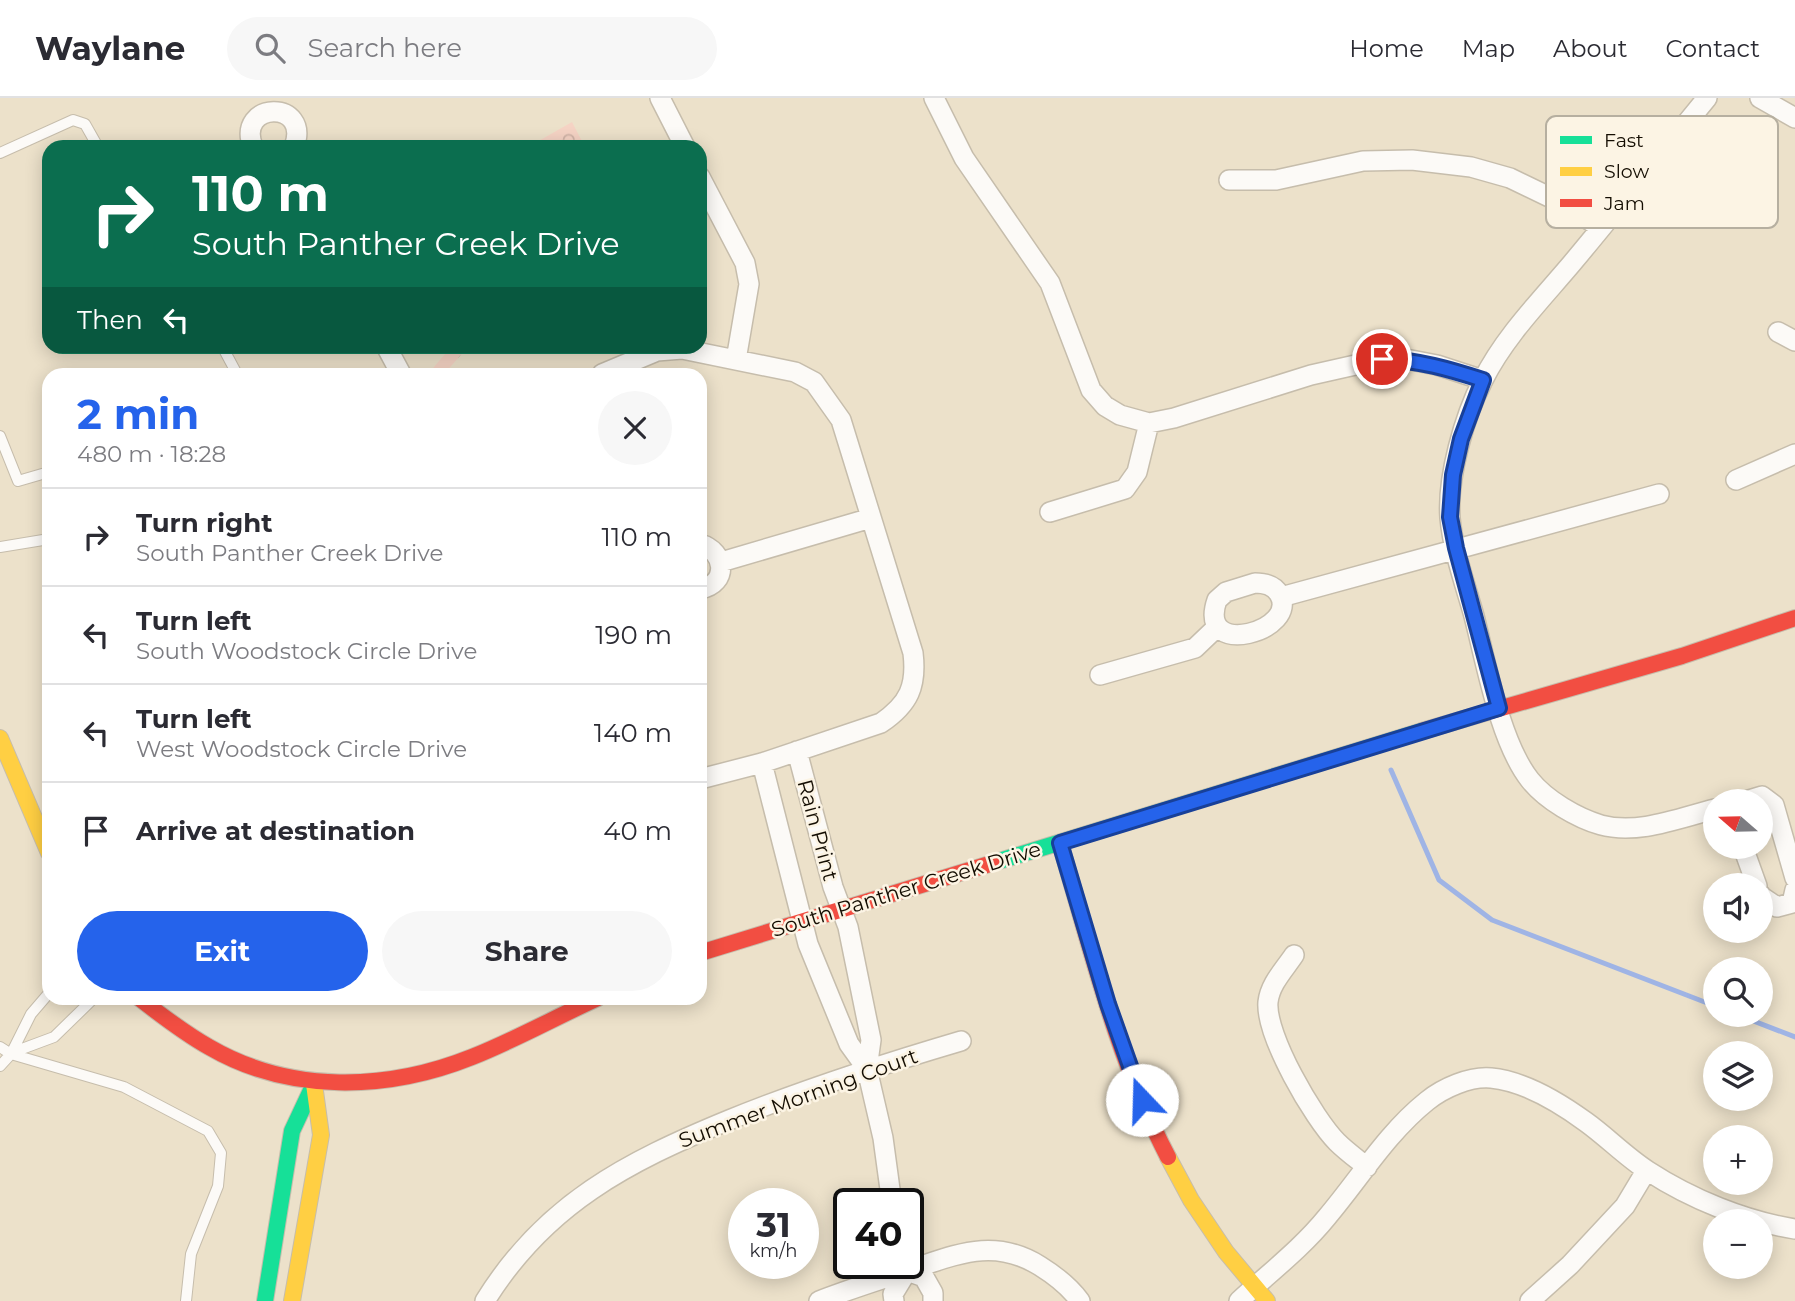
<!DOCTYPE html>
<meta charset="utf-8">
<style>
:root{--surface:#fff;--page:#f7f7f7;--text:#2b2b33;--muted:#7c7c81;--line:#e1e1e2;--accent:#2563eb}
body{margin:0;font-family:Montserrat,sans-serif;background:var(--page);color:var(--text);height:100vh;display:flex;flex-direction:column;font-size:26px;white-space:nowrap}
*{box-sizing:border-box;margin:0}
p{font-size:23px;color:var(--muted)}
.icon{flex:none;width:38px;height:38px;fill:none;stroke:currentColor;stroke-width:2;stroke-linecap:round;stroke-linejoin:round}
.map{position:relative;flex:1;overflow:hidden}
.sheet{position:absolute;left:42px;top:270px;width:665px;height:637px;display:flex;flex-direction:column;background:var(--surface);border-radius:21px;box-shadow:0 4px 18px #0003}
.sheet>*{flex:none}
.hud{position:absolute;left:42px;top:42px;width:665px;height:214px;border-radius:21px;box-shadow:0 4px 18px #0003;background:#0b6e4f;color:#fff;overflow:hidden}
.needle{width:46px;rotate:290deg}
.tools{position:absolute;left:1703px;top:691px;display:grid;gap:14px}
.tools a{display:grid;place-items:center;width:70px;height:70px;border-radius:50%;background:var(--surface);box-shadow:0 4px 18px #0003;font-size:35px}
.speed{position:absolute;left:728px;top:1090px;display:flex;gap:14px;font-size:35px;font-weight:700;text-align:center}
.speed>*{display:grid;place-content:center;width:91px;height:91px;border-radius:50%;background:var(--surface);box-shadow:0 4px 18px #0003;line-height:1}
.speed small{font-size:18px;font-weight:400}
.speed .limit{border:4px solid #111;border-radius:10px;background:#fff;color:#111}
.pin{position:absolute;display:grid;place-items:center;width:60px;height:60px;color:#fff;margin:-30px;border:4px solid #fff;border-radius:50%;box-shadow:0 2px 7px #0007}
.me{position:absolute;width:77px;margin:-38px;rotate:339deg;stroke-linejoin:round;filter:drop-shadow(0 0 5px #0008)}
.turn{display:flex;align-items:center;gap:24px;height:147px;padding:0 35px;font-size:32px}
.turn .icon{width:91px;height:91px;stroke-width:2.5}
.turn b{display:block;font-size:49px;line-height:60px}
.then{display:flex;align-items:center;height:66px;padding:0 35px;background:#0003;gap:14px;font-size:26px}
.round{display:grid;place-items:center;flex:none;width:74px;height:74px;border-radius:37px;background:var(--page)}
.summary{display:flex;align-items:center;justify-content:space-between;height:119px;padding:0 35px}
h1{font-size:42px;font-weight:700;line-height:52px;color:var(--accent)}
.button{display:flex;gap:14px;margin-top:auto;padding:14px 35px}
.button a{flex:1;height:80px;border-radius:42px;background:var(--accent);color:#fff;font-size:28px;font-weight:700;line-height:80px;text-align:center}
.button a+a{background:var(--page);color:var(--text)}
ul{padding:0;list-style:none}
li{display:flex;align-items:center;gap:21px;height:98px;padding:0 35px;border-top:2px solid var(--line)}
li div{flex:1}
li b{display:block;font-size:26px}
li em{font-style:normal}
header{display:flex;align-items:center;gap:42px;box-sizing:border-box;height:98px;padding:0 35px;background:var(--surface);border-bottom:2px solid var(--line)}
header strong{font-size:33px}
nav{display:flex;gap:38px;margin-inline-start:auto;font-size:24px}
.search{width:490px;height:63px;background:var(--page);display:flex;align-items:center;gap:18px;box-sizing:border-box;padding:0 24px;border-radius:38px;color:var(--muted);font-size:26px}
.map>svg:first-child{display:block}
.park{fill:url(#park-crowns)}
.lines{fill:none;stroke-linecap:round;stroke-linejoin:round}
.stream{stroke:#9fb4e5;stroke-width:5}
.lane-casing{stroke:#c6bdac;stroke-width:12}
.street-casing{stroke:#c6bdac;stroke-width:22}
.fast-casing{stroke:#c6bdac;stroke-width:18}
.slow-casing{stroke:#c6bdac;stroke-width:18}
.jam-casing{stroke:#c6bdac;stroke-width:18}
.lane{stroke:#fcfaf7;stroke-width:10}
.street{stroke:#fcfaf7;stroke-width:19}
.fast{stroke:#16e098;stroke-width:16}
.slow{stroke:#ffcf43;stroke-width:16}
.jam{stroke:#f24e42;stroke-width:16}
.route-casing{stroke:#184099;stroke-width:18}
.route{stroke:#2563eb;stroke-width:12}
.labels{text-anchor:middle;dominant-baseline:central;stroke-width:5;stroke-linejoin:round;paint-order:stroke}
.street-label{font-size:21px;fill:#140d02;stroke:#fcf4e4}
.key{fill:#fcf4e4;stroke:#b6afa0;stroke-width:2}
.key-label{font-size:19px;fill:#140d02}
</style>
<header>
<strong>Waylane</strong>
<div class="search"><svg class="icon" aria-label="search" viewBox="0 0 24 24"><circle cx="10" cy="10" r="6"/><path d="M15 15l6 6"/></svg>Search here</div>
<nav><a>Home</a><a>Map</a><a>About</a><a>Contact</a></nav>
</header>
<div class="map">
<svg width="1795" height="1203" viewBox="0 0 1795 1203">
<defs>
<pattern id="park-crowns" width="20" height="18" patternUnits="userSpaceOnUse" patternTransform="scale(1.75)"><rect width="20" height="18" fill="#f5d3c4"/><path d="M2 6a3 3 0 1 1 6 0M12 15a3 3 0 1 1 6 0" fill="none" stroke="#d1b4a7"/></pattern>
</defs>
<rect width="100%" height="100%" fill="#ece1ca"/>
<path class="park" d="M572,24L585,49H528Z
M451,249H468L444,276H428Z"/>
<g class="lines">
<path class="stream" d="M1391,672L1439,782L1492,822L1715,908
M1738,917L1795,939"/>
<g class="lane-casing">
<path id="lane" d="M0,55L73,22L85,26L98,49
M222,248L237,276
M0,338L18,383L49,374
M0,449L49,441
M0,949L11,956L124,989L208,1033L221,1055L218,1088L191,1156L186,1203
M11,955L54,939L94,900
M0,968L11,956L31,916L49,895"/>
</g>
<g class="street-casing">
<path id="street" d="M660,0L685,49
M934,0L964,60L1050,185L1091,292L1105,308L1120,317L1149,325L1174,320L1311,277L1382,261L1411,262L1437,267L1483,282
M1707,0C1662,55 1618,110 1573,164C1542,201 1505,238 1483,282C1464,319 1447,379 1450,420C1453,453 1465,486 1474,518C1486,565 1500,644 1530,682C1546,702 1577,720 1601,727C1638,737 1679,720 1715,711
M1760,0L1795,20
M253,49C235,3 312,1 294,49
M700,79L745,165L749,186L736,262
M1229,82H1276L1363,63L1412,62L1471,69L1510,80L1568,108L1601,130
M1778,234L1795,243
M386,248L401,276
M602,276L657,253L682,251L795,274L814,284L841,322L913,555C917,588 909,606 881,625L762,665L700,681
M1736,382L1795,356
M1050,414L1125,391L1137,374L1149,325
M700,446C726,453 729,486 700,491
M721,464L871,420
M1255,485C1265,485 1274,487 1279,496C1302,532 1196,563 1217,502L1226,494Z
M1281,499L1659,396
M1100,577L1195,550L1217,529
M797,653L833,789L848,829L871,942L867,971
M762,665L808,846L849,946L867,971L883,1040L892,1106
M1742,704L1762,698L1774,707L1795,780
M1743,749L1757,788
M1760,796L1762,799L1777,809L1792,805L1795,792
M1294,857C1284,872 1270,886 1268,904C1265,937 1314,1021 1337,1044C1346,1053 1357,1061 1367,1069
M907,1173L924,1179L933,1195V1203
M485,1203C545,1106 627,1064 729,1022C805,991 883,966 961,943
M819,1203C847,1192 876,1183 906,1173C954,1158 992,1138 1040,1168C1056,1178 1069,1188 1080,1203
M894,1203L893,1196L907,1173L905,1169
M1239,1203C1269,1175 1301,1151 1327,1119C1360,1080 1387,1035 1427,1003C1443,990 1470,978 1491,980C1523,983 1560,1005 1586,1024C1607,1039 1626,1059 1648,1073C1691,1101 1745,1123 1795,1131
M1530,1203L1570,1167L1625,1108L1646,1073"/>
</g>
<g class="fast-casing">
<path id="fast" d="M996,764L1422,633
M265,1203L292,1033L314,986"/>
</g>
<g class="slow-casing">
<path id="slow" d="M0,640L49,755
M1168,1059L1191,1102L1226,1154L1267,1203
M292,1203L321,1037L314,986"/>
</g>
<g class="jam-casing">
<path id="jam" d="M1422,633L1682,558L1795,520
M1060,745C1091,850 1117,961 1168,1059
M700,855L996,764
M139,900C162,918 184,935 209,949C290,996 387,993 472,959C515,942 556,919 598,900"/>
</g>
<use href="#lane" class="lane"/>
<use href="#street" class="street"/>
<use href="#fast" class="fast"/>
<use href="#slow" class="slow"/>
<use href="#jam" class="jam"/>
</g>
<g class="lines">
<g class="route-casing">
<path id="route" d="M1142,1002L1108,906L1060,745L1499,610L1456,450L1450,419L1453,377L1461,341L1483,282C1449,271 1418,262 1382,261"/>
</g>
<use href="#route" class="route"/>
</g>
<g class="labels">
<g class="street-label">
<text transform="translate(818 732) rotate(75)">Rain Print</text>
<text transform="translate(906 791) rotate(-17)">South Panther Creek Drive</text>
<text transform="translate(798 1000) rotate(-20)">Summer Morning Court</text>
</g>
</g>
<rect x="1546" y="18" width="232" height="112" rx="10" class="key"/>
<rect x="1560" y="38" width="32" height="8" fill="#16e098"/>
<rect x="1560" y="69" width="32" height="9" fill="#ffcf43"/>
<rect x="1560" y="101" width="32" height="8" fill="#f24e42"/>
<g class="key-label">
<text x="1604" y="49">Fast</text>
<text x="1604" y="80">Slow</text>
<text x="1604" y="112">Jam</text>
</g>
</svg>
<div class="tools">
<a><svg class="needle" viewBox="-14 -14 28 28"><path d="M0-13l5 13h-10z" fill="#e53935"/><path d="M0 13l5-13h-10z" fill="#7c7c81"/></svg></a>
<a><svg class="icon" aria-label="sound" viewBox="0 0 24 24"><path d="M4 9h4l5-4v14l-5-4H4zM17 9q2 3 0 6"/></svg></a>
<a><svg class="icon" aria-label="search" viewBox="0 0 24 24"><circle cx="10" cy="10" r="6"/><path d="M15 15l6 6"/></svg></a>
<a><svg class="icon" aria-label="layers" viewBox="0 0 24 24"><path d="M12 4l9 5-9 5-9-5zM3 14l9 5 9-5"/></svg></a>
<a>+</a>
<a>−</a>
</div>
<div class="speed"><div>31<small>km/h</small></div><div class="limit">40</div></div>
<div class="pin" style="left:1382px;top:261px;background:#d93025"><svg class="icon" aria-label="arrive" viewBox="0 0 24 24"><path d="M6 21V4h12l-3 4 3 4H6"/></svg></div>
<svg class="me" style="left:1142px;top:1002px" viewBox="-20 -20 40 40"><circle r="19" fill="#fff"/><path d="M0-13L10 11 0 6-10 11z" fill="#2563eb"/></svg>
<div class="hud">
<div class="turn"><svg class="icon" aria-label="right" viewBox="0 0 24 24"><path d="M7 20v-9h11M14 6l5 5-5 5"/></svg><div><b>110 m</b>South Panther Creek Drive</div></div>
<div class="then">Then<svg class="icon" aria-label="left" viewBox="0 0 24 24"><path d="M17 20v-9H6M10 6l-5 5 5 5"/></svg></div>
</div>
<section class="sheet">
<div class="summary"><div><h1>2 min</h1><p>480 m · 18:28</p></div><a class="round"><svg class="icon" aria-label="close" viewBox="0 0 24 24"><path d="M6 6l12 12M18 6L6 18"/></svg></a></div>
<ul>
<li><svg class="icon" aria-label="right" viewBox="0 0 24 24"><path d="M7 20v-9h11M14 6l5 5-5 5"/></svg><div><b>Turn right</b><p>South Panther Creek Drive</p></div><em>110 m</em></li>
<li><svg class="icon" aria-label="left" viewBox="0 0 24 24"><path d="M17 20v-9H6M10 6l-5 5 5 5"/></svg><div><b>Turn left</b><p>South Woodstock Circle Drive</p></div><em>190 m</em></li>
<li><svg class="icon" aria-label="left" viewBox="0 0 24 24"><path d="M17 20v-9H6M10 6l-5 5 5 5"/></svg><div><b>Turn left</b><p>West Woodstock Circle Drive</p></div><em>140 m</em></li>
<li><svg class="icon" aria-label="arrive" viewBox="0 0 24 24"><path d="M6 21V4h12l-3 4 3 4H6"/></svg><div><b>Arrive at destination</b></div><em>40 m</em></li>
</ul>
<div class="button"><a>Exit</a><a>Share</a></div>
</section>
</div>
